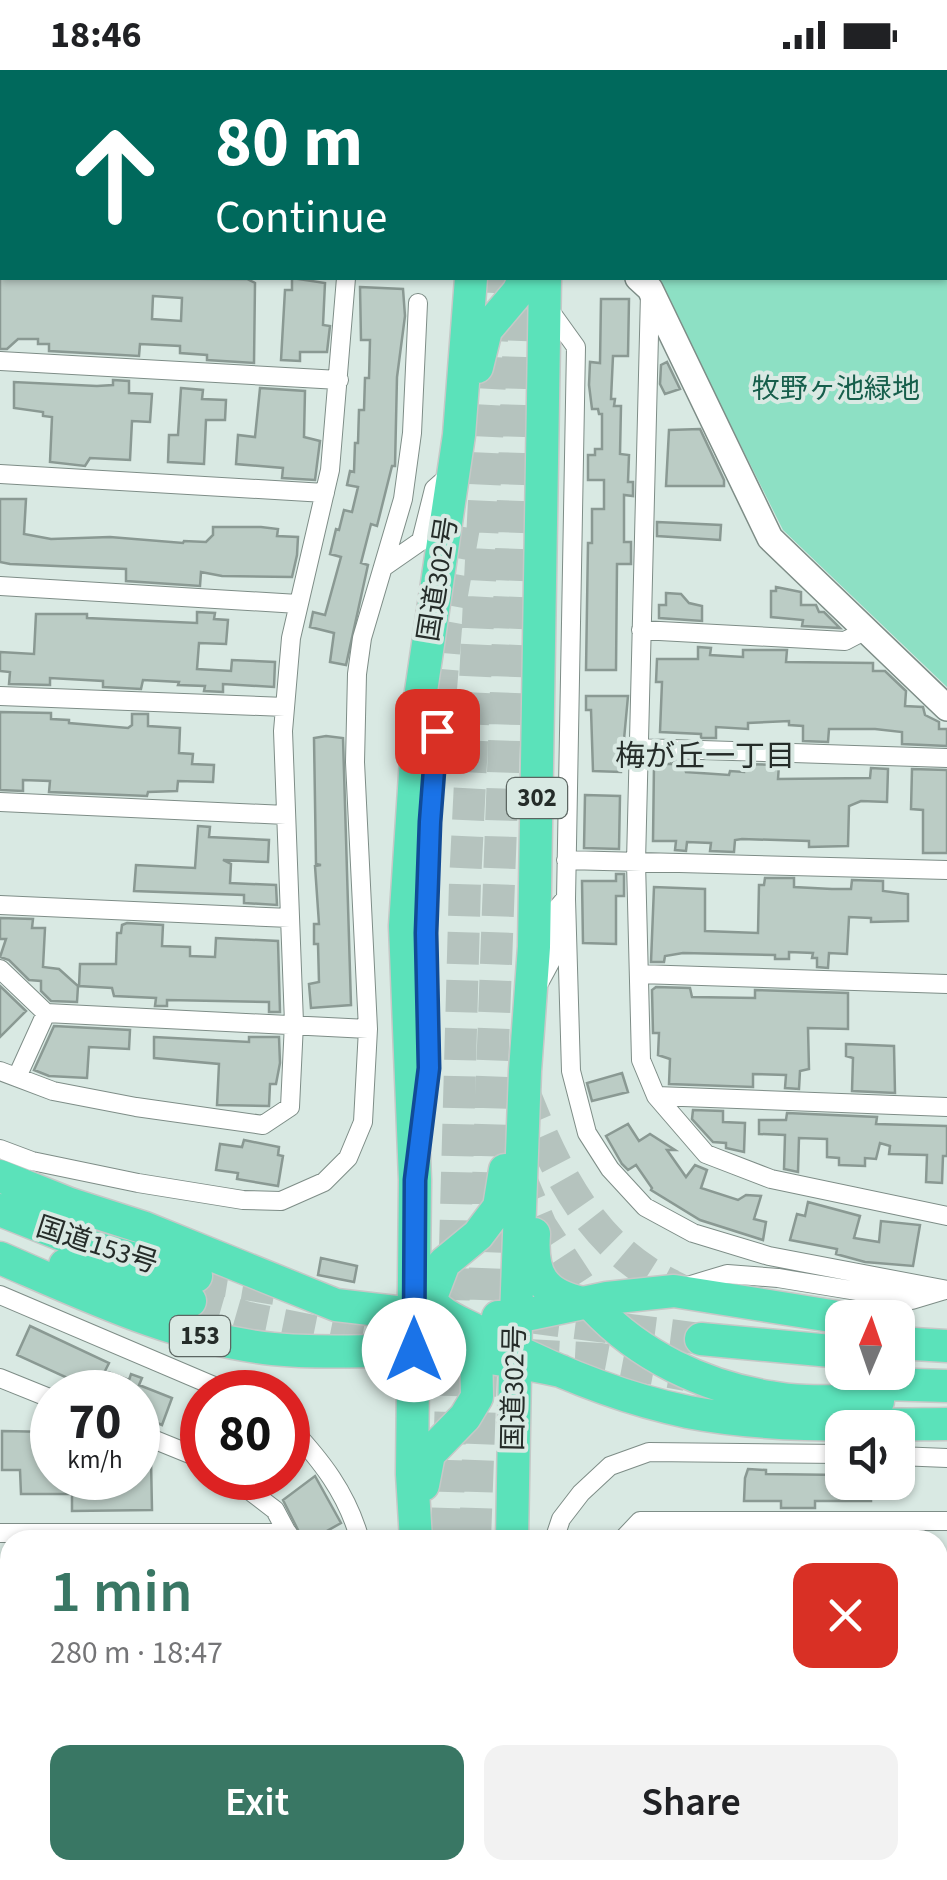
<!DOCTYPE html>
<meta charset="utf-8">
<style>
:root{--surface:#fff;--page:#f2f2f2;--text:#202124;--muted:#757577;--accent:#397764}
body{margin:0;font-family:"Source Sans 3","Noto Sans JP",sans-serif;background:var(--page);color:var(--text);height:100vh;display:flex;flex-direction:column;font-size:38px;white-space:nowrap}
*{box-sizing:border-box;margin:0}
p{font-size:32px;color:var(--muted)}
.icon{flex:none;width:55px;height:55px;fill:none;stroke:currentColor;stroke-width:2;stroke-linecap:round;stroke-linejoin:round}
.map{position:relative;flex:1;overflow:hidden}
.drawer{position:absolute;left:0px;top:1460px;width:948px;height:350px;display:flex;flex-direction:column;background:var(--surface);border-radius:30px 30px 0 0;box-shadow:0 2px 8px #0004}
.drawer>*{flex:none}
.hud{position:absolute;left:0px;top:0px;width:948px;height:210px;box-shadow:0 2px 8px #0004;background:#00695c;color:#fff;overflow:hidden}
.needle{width:65px;rotate:2deg}
.controls{position:absolute;left:825px;top:1230px;display:grid;gap:20px}
.controls a{display:grid;place-items:center;width:90px;height:90px;border-radius:20px;background:var(--surface);box-shadow:0 2px 8px #0004;font-size:50px}
.speed{position:absolute;left:30px;top:1300px;display:flex;gap:20px;font-size:50px;font-weight:700;text-align:center}
.speed>*{display:grid;place-content:center;width:130px;height:130px;border-radius:50%;background:var(--surface);box-shadow:0 2px 8px #0004;line-height:1}
.speed small{font-size:25px;font-weight:400}
.speed .limit{border:15px solid #d22;background:#fff;color:#111}
.pin{position:absolute;display:grid;place-items:center;width:85px;height:85px;color:#fff;margin:-42px;border-radius:20px;box-shadow:0 5px 15px #0006}
.me{position:absolute;width:110px;margin:-55px;rotate:0deg;stroke-linejoin:round;filter:drop-shadow(0 0 8px #0008)}
.turn{display:flex;align-items:center;gap:35px;height:210px;padding:0 50px;font-size:45px}
.turn .icon{width:130px;height:130px;stroke-width:2.5}
.turn b{display:block;font-size:70px;line-height:85px}
.round{display:grid;place-items:center;flex:none;width:105px;height:105px;border-radius:20px;background:var(--page)}
.headline{display:flex;align-items:center;justify-content:space-between;height:170px;padding:0 50px}
h1{font-size:60px;font-weight:600;line-height:75px;color:var(--accent)}
.primary-button{display:flex;gap:20px;margin-top:auto;padding:20px 50px}
.primary-button a{flex:1;height:115px;border-radius:20px;background:var(--accent);color:#fff;font-size:40px;font-weight:600;line-height:115px;text-align:center}
.primary-button a+a{background:var(--page);color:var(--text)}
.status{display:flex;justify-content:space-between;align-items:center;height:70px;padding:0 50px;background:var(--surface);direction:ltr}
.status svg{height:28px;fill:currentColor}
.map>svg:first-child{display:block}
.green{fill:#8de0c4}
.building{fill:#bbccc5;stroke:#8a9993;stroke-width:2.5;fill-rule:evenodd}
.lines{fill:none;stroke-linecap:round;stroke-linejoin:round}
.highway-tunnel{stroke:#b5c3be;stroke-width:32;stroke-dasharray:32 16;stroke-linecap:butt}
.street-casing{stroke:#7e8d87;stroke-width:20}
.secondary-casing{stroke:#7e8d87;stroke-width:28}
.highway-casing{stroke:#c6c8c7;stroke-width:35}
.street{stroke:#fff;stroke-width:18}
.secondary{stroke:#fff;stroke-width:25}
.highway{stroke:#5be2ba;stroke-width:32}
.route-casing{stroke:#114b97;stroke-width:25}
.route{stroke:#1a73e8;stroke-width:18}
.labels{text-anchor:middle;dominant-baseline:central;stroke-width:8;stroke-linejoin:round;paint-order:stroke}
.shield{fill:#d9e9e3;stroke:#5b6561;stroke-width:2.5}
.shield-label{font-size:25px;font-weight:bold;fill:#252c29}
.park-label{font-size:28px;fill:#165e4b;stroke:#d9e9e3}
.street-label{font-size:28px;fill:#252c29;stroke:#d9e9e3}
.neighbourhood-label{font-size:30px;fill:#252c29;stroke:#d9e9e3}
</style>
<div class="status"><b>18:46</b><svg viewBox="0 0 49 12"><path d="M0 12V9h3v3zM5 12V6h3v6zM10 12V3h3v9zM15 12V0h3v12zM26 1h20v11H26zM47 4h2v5h-2z"/></svg></div>
<div class="map">
<svg width="947" height="1810" viewBox="0 0 947 1810">
<rect width="100%" height="100%" fill="#d9e9e3"/>
<path class="green" d="M568,0H947V617L783,460L665,224L651,208H945V2H568Z"/>
<path class="building" d="M0,208L247,209L255,213L254,293L207,290V285L180,283V276L140,274L139,286L49,281V274H38V269H18L7,279H0ZM153,226L182,228L181,251L152,249Z
M292,208L325,213L323,255L330,256L327,282H300V291L281,290L285,220H292Z
M360,217L403,219L405,246L397,307L395,396H392L377,456L371,454L361,493L368,495L346,595L330,592L334,563L310,557L313,542L325,545L341,487L330,484L336,459L339,460L344,440L352,442L358,417L347,415L350,401L354,402L355,373H358L359,340H364L365,308H369L370,270H361Z
M601,229H629L628,286H613L611,329H615L614,336H621L620,384L629,385L628,412H633V426L624,425V472H631V494H617L616,600H586L588,473H592V439H604V410H588V385H595V379H602V344H599L598,339H592L589,315L590,292L600,293Z
M667,292L680,319L665,324L660,314L661,295Z
M113,310L129,311V323L152,324L150,352L132,351L130,390L90,388L85,396L50,392L52,347L43,346V342L14,338V312L97,316L113,315Z
M181,318L203,320L202,329L226,330L225,350H206L204,394L168,392L169,365H178Z
M260,318L305,321L304,367L320,371L315,410L282,408L283,398L236,394L238,365L255,367Z
M700,359L724,410V416H666L669,360Z
M0,429H26L24,464L51,469L110,467L183,473L184,471L206,472L213,465V457H261L278,459L277,466L298,467L297,485L292,507L222,506L201,502L200,516L126,511V499L10,494L0,492Z
M657,452L721,455L720,470L657,466Z
M776,517L801,522V535H816L819,542H824L840,558L802,556L803,550L771,547V521H776Z
M666,523L681,524L689,533L702,536V551L659,548V535H666Z
M197,542L215,543L214,549L228,550L226,574L199,573L197,599L231,601L232,590L275,592L274,617L223,614V622L204,621L205,616L178,615L179,612L143,610L141,619L103,617V611L50,608V615L9,614L10,602L0,601V582L34,584L36,544H87V548L197,553Z
M698,577L711,578L710,585L743,587V580H787L786,592L873,593V601H885L906,621L905,636L923,637L925,645L939,652V659H947V676L902,674V662L875,659H829L828,672L803,671V656L789,655V651L748,653V659L716,657V668H701V664L660,662L662,612H656L657,589H698Z
M586,626H628L621,702L593,701L591,640H586Z
M0,642L51,643V649L69,650V653L128,658L132,655V644H148V656L180,658L179,683L193,684L192,694L214,695L213,712L178,711L177,721L148,722L147,726L49,722L50,711L23,710V721L0,720Z
M326,666L343,668L351,935L311,938L309,914L319,912L318,874H314V854H319L315,796L321,795L316,794L314,668Z
M671,692H683L686,702L729,705L730,701L744,702V694L779,695L778,709L870,708L871,698L888,699L887,732L861,731L849,736L848,776L809,777V771L742,769L735,770L734,782L710,781L711,773L687,772L686,781L675,780L676,771H653L654,694H671Z
M912,699L947,700V783H923V740L911,739Z
M585,725L620,726L619,779L584,778Z
M198,756L210,757L209,767L269,770L268,792L223,790L231,794L230,813L276,815L277,835L244,833V825L134,821L136,795L195,798Z
M616,804H624V826H616V874L583,873L582,811H616Z
M765,808H794V817L832,819H851L852,810L883,811V821L908,824V851L871,852V848L849,847L847,884L829,883L828,898L817,897V888H812L813,883L789,882V889H775V885L683,883L665,886L664,892H651L654,817L705,819V861L758,863L759,815H764Z
M0,848L33,849L32,858H45L43,897L59,899L78,916L77,932L51,931L41,921V911L29,910L9,890L0,887L6,869H0Z
M127,853L163,855L162,876L190,877V886L215,887L216,868L278,871L280,942H269V932L167,930V936H155L156,928L114,926L112,918L79,916L80,894H116L117,863H121L122,855Z
M0,916L26,941L0,967Z
M656,917L690,918L692,927L755,928V920L848,923V959L808,958L809,999L800,1001L799,1019L785,1018L786,1005L753,1004V1017L669,1014L670,989L658,985L659,963H653L652,920Z
M54,956L130,960L129,979L89,977L87,1008L49,1006L34,1000Z
M154,967L249,972V967H279L280,993L276,1014H270L269,1036L217,1035L219,994L154,988Z
M846,974L894,976L895,1023L852,1021L853,988L846,986Z
M622,1003L628,1022L592,1031L587,1013Z
M693,1040L723,1041V1052L745,1053L744,1082L726,1078V1073L713,1072L692,1049Z
M787,1043L877,1047L876,1054L947,1056V1086H943L942,1113L926,1112L927,1085L889,1084L890,1076L880,1073L876,1089L865,1088V1096L839,1095V1088L827,1087V1069L799,1068L798,1102L784,1099L785,1065L759,1064V1050H786Z
M628,1054L639,1071L650,1064L675,1080H667L686,1107L695,1095L707,1100L701,1118L738,1130L746,1125L761,1126L754,1149L766,1152L763,1170L700,1150L651,1120L652,1118L636,1095L628,1100L622,1094L606,1066Z
M244,1070L279,1077L278,1085L283,1086L278,1116L237,1109L238,1103L216,1100L220,1074L242,1077Z
M808,1132L860,1146L854,1168L879,1172L881,1151L920,1155L913,1196L865,1192L836,1184L837,1179L790,1170L797,1144L805,1146Z
M321,1188L357,1196L354,1212L318,1205Z
M30,1256L109,1293L105,1301L129,1310L131,1304L142,1308L139,1315L172,1328L162,1355L138,1345V1318L136,1322H98L17,1285Z
M2,1361L52,1362V1408H138L139,1391L151,1390L152,1440L72,1441V1424H21L20,1400H2Z
M748,1399L766,1400V1404L842,1405V1412H871V1431H815V1438H781V1431H744L745,1408Z
M315,1406L341,1453L311,1470H303L283,1430Z"/>
<g class="lines">
<path class="highway-tunnel" d="M495,0V2
M440,631L446,558L464,457
M524,1022C551,1090 582,1159 646,1201C661,1211 678,1218 694,1227
M518,1102L541,1156L594,1237
M196,1206L281,1220
M190,1231L249,1248L368,1272
M528,1247L701,1269
M527,1285L601,1289L686,1305
M447,1470L465,813L495,208
M475,1470L521,208
M445,1800V1810
M470,1810V1800"/>
<g class="street-casing">
<path id="street" d="M426,2V0
M0,54H2
M650,224L636,792L641,990L656,1026L706,1084L771,1109L947,1146
M548,238L576,277L566,829L571,1001L587,1063L610,1099L645,1137L693,1163L769,1186L947,1220
M0,291L339,310
M0,404L325,423
M385,496L421,471L434,419L451,404
M0,516L298,534
M641,560L845,571L866,560
M0,626L285,637
M639,678L947,688
M0,732L286,745
M566,790L947,800
M0,835L290,848
M0,899L46,943L17,1007
M639,904L947,914
M538,915L552,889L554,842L565,829
M46,943L368,959
M0,1001L53,1021L136,1037L263,1055L290,1037L294,953L283,661L291,568L330,400L346,208
M656,1026L947,1037
M0,1079L32,1091L138,1113L243,1130L281,1131L324,1112L348,1088L363,1052L368,959L355,692L357,604L362,568L403,429L412,363L418,233
M684,1217L727,1204L778,1208L912,1230L942,1221
M0,1225L228,1322
M0,1308L52,1329
M288,1355C321,1390 347,1423 360,1470
M138,1363L202,1389
M898,1386L947,1388
M233,1408L275,1440L291,1470
M0,1463H288
M554,1470L561,1449L581,1423L610,1396L649,1382L842,1384
M622,1470L640,1451H947
M938,1543H947
M0,1575H10
M938,1635H947
M0,1688H10
M938,1715H947
M0,1801H309
M544,1804L947,1805
M371,1810V1800"/>
</g>
<g class="secondary-casing">
<path id="secondary" d="M351,2V0
M0,172H2
M638,208L650,219L770,468L947,638"/>
</g>
<g class="highway-casing">
<path id="highway" d="M478,0V2
M521,2L523,0
M477,297L486,260L518,222L525,208
M0,1106L70,1134L145,1158L336,1235L413,1244L432,1252
M0,1140L95,1178L196,1206
M534,1164C531,1204 542,1225 583,1233
M0,1188C88,1226 177,1269 273,1279C319,1284 365,1280 410,1281C461,1281 512,1291 561,1301
M65,1195L89,1204L190,1231
M414,1207C440,1250 448,1245 489,1267C550,1299 620,1328 688,1342C772,1358 862,1355 947,1354
M594,1237C640,1286 703,1316 769,1327C804,1334 843,1330 878,1331
M425,1243L444,1193L478,1165L499,1137L505,1100
M498,1247H516L607,1228L674,1221L844,1248
M701,1269L842,1282
M898,1273L947,1276
M852,1313L947,1316
M423,1415L429,1384L465,1347L477,1327L476,1274
M416,1470L412,1404L415,1110L405,856L420,628L459,365L471,208
M512,1470L516,1247L525,1001L534,877L545,208
M408,1810V1800
M490,1810V1800"/>
</g>
<use href="#street" class="street"/>
<use href="#secondary" class="secondary"/>
<use href="#highway" class="highway"/>
</g>
<g class="lines">
<g class="route-casing">
<path id="route" d="M414,1280L415,1110L429,998L426,863L430,752L437,661"/>
</g>
<use href="#route" class="route"/>
</g>
<g class="labels">
<g class="shield">
<rect x="507" y="708" width="60" height="40" rx="8"/>
<rect x="170" y="1246" width="60" height="40" rx="8"/>
</g>
<g class="shield-label">
<text x="537" y="728">302</text>
<text x="200" y="1266">153</text>
</g>
<g class="park-label">
<text x="836" y="319">牧野ヶ池緑地</text>
</g>
<g class="street-label">
<text transform="translate(438 509) rotate(-81)">国道302号</text>
<text transform="translate(97 1175) rotate(18)">国道153号</text>
<text transform="translate(514 1318) rotate(-89)">国道302号</text>
</g>
<g class="neighbourhood-label">
<text x="705" y="686">梅が丘一丁目</text>
</g>
</g>
</svg>
<div class="controls">
<a><svg class="needle" viewBox="-14 -14 28 28"><path d="M0-13l5 13h-10z" fill="#e53935"/><path d="M0 13l5-13h-10z" fill="#757577"/></svg></a>
<a><svg class="icon" aria-label="sound" viewBox="0 0 24 24"><path d="M4 9h4l5-4v14l-5-4H4zM17 9q2 3 0 6"/></svg></a>
</div>
<div class="speed"><div>70<small>km/h</small></div><div class="limit">80</div></div>
<div class="pin" style="left:437px;top:661px;background:#d93025"><svg class="icon" aria-label="arrive" viewBox="0 0 24 24"><path d="M6 21V4h12l-3 4 3 4H6"/></svg></div>
<svg class="me" style="left:414px;top:1280px" viewBox="-20 -20 40 40"><circle r="19" fill="#fff"/><path d="M0-13L10 11 0 6-10 11z" fill="#1a73e8"/></svg>
<div class="hud">
<div class="turn"><svg class="icon" aria-label="ahead" viewBox="0 0 24 24"><path d="M12 20V5M6 11l6-6 6 6"/></svg><div><b>80 m</b>Continue</div></div>
</div>
<section class="drawer">
<div class="headline"><div><h1>1 min</h1><p>280 m · 18:47</p></div><a class="round" style="background:#d93025;color:#fff"><svg class="icon" aria-label="close" viewBox="0 0 24 24"><path d="M6 6l12 12M18 6L6 18"/></svg></a></div>
<div class="primary-button"><a>Exit</a><a>Share</a></div>
</section>
</div>
